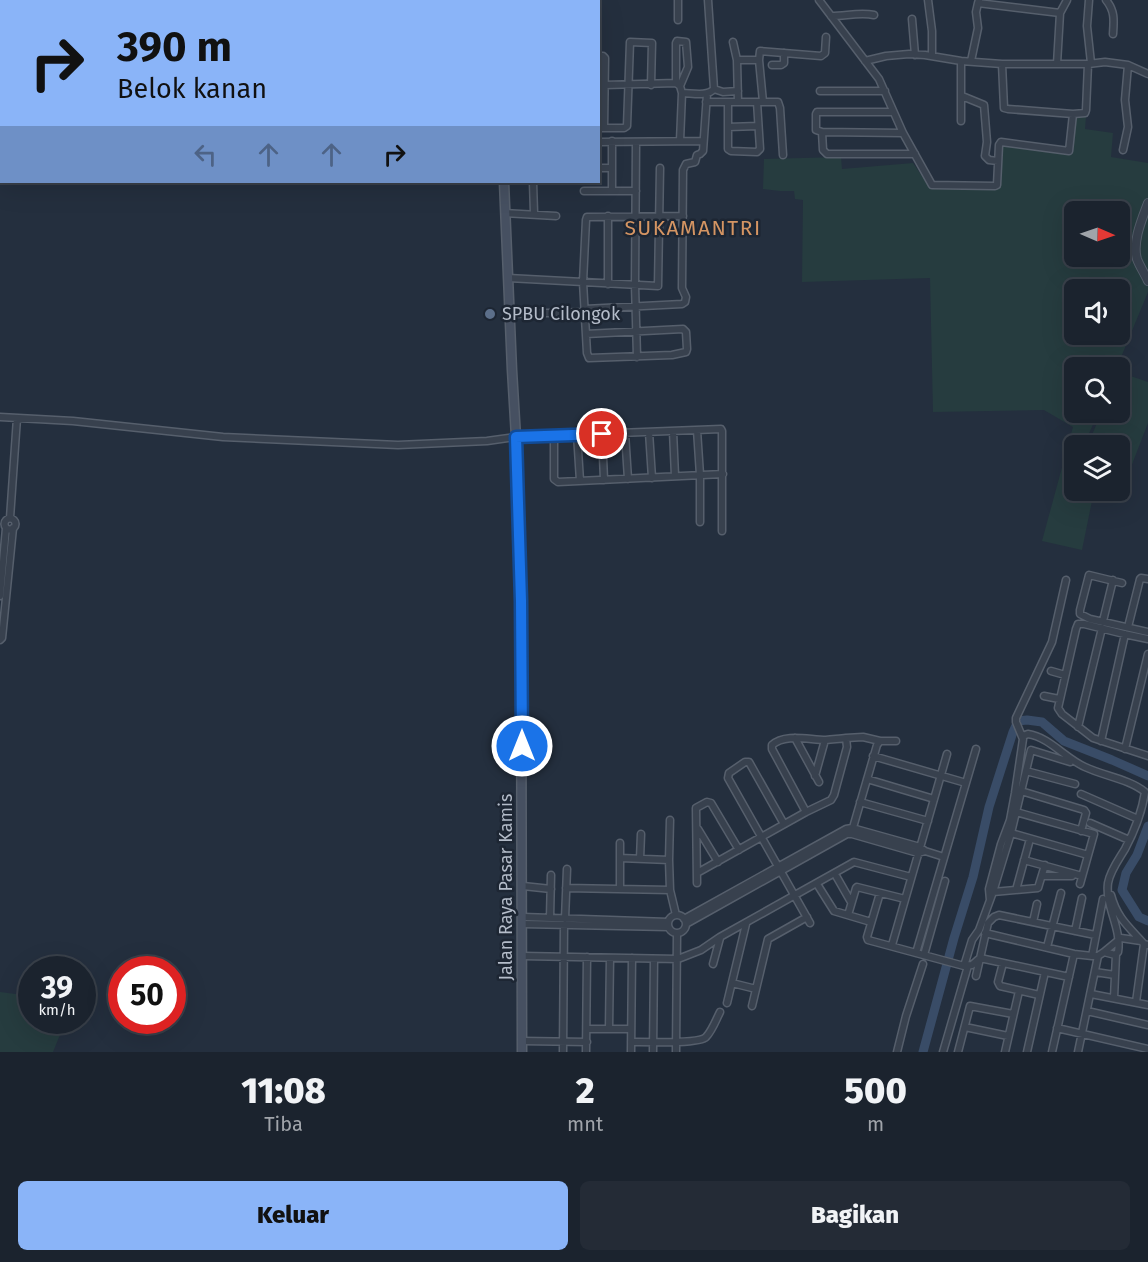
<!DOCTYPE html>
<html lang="id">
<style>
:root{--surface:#1b232e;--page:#242b36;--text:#f1f3f6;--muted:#a0a4aa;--line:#39404a;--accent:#8ab4f8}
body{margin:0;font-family:"Fira Sans",sans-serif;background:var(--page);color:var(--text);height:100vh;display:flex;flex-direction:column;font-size:22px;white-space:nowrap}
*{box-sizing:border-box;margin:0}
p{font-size:20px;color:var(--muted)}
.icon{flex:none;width:33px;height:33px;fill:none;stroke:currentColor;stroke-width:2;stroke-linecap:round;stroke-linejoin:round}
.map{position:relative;height:1052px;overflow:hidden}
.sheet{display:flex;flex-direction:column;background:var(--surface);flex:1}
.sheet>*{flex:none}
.guide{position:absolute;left:0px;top:0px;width:600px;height:183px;box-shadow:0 6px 24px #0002,0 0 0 2px var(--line);background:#8ab4f8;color:#111;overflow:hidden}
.needle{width:39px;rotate:92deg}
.buttons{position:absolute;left:1064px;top:201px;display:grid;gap:12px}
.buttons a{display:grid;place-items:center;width:66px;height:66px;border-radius:9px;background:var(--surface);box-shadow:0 6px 24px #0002,0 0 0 2px var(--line);font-size:30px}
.speed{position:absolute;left:18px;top:956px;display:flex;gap:12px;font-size:30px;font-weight:700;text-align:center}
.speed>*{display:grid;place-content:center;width:78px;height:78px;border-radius:50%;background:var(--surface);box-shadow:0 6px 24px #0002,0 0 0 2px var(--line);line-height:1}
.speed small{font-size:15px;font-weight:400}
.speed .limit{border:9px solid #d22;background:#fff;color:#111}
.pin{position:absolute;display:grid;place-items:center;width:51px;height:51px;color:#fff;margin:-26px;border:3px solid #fff;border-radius:50%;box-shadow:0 2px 6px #0007}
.me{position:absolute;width:66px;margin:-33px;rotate:0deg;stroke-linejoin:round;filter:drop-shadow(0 0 4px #0008)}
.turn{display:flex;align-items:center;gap:21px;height:126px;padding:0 18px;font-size:27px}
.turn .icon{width:78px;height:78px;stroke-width:2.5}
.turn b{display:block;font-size:42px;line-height:51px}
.lanes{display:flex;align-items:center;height:57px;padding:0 18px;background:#0003;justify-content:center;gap:30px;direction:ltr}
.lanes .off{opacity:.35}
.eta{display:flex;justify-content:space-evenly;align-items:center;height:102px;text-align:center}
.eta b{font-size:36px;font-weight:800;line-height:42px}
.action{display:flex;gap:12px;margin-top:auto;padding:12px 18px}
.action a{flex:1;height:69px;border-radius:9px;background:var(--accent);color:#111;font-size:24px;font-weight:800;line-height:69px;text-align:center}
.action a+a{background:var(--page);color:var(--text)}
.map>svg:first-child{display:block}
.green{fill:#263c3f;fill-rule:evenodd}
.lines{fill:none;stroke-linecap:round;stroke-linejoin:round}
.river{stroke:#394c67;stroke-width:9}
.minor-casing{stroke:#565f6c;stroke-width:9}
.tertiary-casing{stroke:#565f6c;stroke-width:10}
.secondary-casing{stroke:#565f6c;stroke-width:11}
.minor{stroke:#38414e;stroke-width:6}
.tertiary{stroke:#38414e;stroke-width:8}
.secondary{stroke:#465061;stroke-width:8}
.route-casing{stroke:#114b97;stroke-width:15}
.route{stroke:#1a73e8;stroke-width:10}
.service-dot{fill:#5c6f8a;stroke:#1d2633;stroke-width:2}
.labels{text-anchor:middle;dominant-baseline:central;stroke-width:5;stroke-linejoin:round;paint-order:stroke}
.poi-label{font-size:18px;fill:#b4bcc9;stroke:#1d2633;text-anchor:start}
.street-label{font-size:18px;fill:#b4bcc9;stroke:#1d2633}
.quarter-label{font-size:21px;letter-spacing:1.5px;fill:#d59563;stroke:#1d2633}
</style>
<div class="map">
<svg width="1148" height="1052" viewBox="0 0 1148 1052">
<rect width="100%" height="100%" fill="#242f3e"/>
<path class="green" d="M294,0H385V1L294,2Z
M1075,116L1086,117L1085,129L1113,133L1111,157L1148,163V292L1117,367L1074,368V412L1098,413L1084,445L1074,446V490L1094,491L1082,550L1042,541L1073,427L1044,410L933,412L930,278L802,282L803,200L795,199L794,191H780L763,189L764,159L841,157L842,169L913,163L930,188L1000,185V144L1072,153ZM1074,212H1119V256H1074ZM1074,290H1119V334H1074Z
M1119,372L1148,382V423L1131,467L1119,463V446L1088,445L1101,413L1119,412Z
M0,992L31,996L32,1020H66L53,1052H0Z"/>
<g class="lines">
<path class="river" d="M1148,826L1137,855L1126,873L1122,890L1139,917L1148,921
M923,1052L954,938L973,877L989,807L1013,732L1018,721L1027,720L1042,722L1064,741L1112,760L1148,776"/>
<g class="minor-casing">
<path id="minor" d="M819,0L879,79L903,133L932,185L995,186L997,185L999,145L1001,142L1069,151L1073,114L1085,113L1086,110L1088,64
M928,0L932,31V56
M979,0L978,3L1060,13L1067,0
M1089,0L1087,26L1091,63
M1106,0C1115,11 1114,20 1113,34
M574,2L578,0
M831,16C846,16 860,12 874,15
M912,19L915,55
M678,20V0
M733,42L737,60L738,102
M598,56H603L605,58L604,128
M737,60H759
M865,61L886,56L909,54L925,55L961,61L1002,64H1088L1105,62L1128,65L1148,74
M961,61V121
M971,61L978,28L976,12L978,3
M1002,64L1004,108L1008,109L1073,114
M1057,64L1060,13
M772,65H781L784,63V53
M605,85L676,83
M714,89L723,92L738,91
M820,91H885
M682,93C692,93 707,97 714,89L708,0
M962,96L984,105L987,142L985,156L989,160L998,161
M706,102H778L780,108L783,155
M728,102V149L731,151L757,152L760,149L757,102
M763,102L759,60L760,51L821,56L825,53L826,37
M893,112H817L816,114V130L822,132L823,150L827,154H915
M728,127L758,126
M598,128H624L627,126L630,42L652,43L651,85
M822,132L903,133
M680,141L682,93L680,86L676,83V43L677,41L686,42L688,67L680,86
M598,142L703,141
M636,143L635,285L637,357
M1123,150L1128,127L1125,100L1128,65
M598,168H612
M533,182L534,213
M584,191H636
M612,191V141
M505,213L556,216
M508,278L658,286L660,168
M608,284V216
M585,309L682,304L685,302L686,297L682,288L683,170L686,164L695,162L697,155L700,154L703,151L707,94
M510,314L585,312
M586,334L683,329L686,332L687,349L686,352L672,355L589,358L587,353L583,282L586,220L587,217L683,216
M0,417L73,421L223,437L398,445L487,441L516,437L721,429L722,431V531
M697,430L700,475V522
M673,431L675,476
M649,432L652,478
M602,433L604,480
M625,433L628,479
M577,434L580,481
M554,436V479L558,482L723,474
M10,518L17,418
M4.5 524a5.5 5.5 0 1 1 11 0a5.5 5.5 0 1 1-11 0Z
M1122,583L1089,575L1080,610V614L1090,619L1148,632
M0,596L6,528
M1103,621L1113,580
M1128,627L1140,579L1141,578L1148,579
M1148,639L1124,634L1084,624H1078L1076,629L1058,708L1062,714L1093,738L1148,756
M0,640L2,638L13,528
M1051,671L1065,675
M1044,696L1059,699
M1078,727L1102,628
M1023,736L1028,734C1049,737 1065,758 1085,767C1104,776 1129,779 1145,792C1142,812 1134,832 1125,849C1119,859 1110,871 1108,883C1105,907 1122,928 1118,952L1115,955L1104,952L1098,956H1092
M795,738L819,782
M846,738L863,737L880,741
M1101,741L1125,634
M1125,749L1148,654
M873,756L966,783
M1026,771L1075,784
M815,776L825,740
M867,779L934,799
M1021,791L1084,810L1086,813L1081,831
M1081,794L1138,819
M860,802L928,821
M1016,812L1094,834L1080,884
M670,820L669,860L670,890L676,915
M1090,823L1129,840
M784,824L749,762H745L729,773L728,778L810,923
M698,829L718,862
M852,831L877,745L880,741H896
M1011,833L1088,855
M620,843V889
M620,858L669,860
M640,859L641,834
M1024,860L1082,876
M697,873L806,812L831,800L834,795L847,747L846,738C840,739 833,739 826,740C809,740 785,733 772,745V749L806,812
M835,874L851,902
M1042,876H1072
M697,883L696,808L707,802L711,803L739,850
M817,884L834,911L871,922
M523,886L551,889
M566,888L670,890
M1016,890L1030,839
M993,892L1038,888L1045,865
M880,893L867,937L868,940L964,966L972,965L980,958L1069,977
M1111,895C1117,918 1129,927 1144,944L1148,945
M990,900L989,889L1001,844L1010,820L1015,793L1023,739L1016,722V718L1052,642L1066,580
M848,915L856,888L857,887L905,899
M668 924a9 9 0 1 1 18 0a9 9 0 1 1-18 0Z
M523,917L668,922
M550,918L551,875
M565,919L567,869
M684,919L846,829L852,828L920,847L925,851L944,857
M1033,922L1037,904
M523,924L668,927
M686,924L847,834H852L918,853L925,851
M1075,931L1082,898
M985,933L1074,954L1092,956L1103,899
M892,945L947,754
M1047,947L1061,893
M1104,952L1121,938L1141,941
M916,953L976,749
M924,955L945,881
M523,956L678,959L701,950L720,937L854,862L911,877
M1003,963L998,982L1000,986L1039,995
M713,964L720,938
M964,966L972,940L979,930L993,892L1011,833L1031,750L1070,762
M1095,972L1115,975
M976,976L988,923L994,917L999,915L1095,935
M732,983L756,989
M1091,994L1148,1005
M1114,998L1116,954
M1136,1002L1144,944
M727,1003L746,924
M752,1006L768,939L807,917
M1087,1011L1148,1025
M965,1027L1008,1036
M1057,1028L1148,1049
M587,1029H631
M609,1029L610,958
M522,1041L587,1042
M631,1042C644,1042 700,1044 706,1037C712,1031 716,1020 720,1012
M563,1052L564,925
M586,1052L587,957
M631,1052L632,958
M653,1052L654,959
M676,1052L677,934
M897,1052L906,1016L923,964
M943,1052L968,966
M958,1052L970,1006L1013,1014
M1005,1052L1019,991
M1027,1052L1045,972
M1052,1052L1074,954
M1078,1052L1098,956"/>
</g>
<g class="tertiary-casing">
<path id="tertiary" d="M12,0H38
M1148,203C1142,219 1132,242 1137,259C1140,267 1145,274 1148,281"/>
</g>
<g class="secondary-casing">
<path id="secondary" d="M485,0V2
M504,182L512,370L516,437L521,601L522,1052"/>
</g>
<use href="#minor" class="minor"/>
<use href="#tertiary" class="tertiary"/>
<use href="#secondary" class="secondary"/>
</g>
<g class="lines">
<g class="route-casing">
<path id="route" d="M522,746L521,601L516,437L602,434"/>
</g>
<use href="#route" class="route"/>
</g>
<circle class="service-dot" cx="490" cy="314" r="6"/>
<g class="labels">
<g class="poi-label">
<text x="502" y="314">SPBU Cilongok</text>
</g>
<g class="street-label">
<text transform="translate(506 887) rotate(-90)">Jalan Raya Pasar Kamis</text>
</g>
<g class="quarter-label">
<text x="693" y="228">SUKAMANTRI</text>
</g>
</g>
</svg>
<div class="buttons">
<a><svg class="needle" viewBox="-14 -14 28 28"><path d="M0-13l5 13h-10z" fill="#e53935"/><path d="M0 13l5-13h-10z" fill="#a0a4aa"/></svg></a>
<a><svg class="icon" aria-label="sound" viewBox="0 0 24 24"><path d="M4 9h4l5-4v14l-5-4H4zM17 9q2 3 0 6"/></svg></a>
<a><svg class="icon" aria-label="search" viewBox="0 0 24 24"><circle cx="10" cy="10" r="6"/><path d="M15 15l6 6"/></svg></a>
<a><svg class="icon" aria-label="layers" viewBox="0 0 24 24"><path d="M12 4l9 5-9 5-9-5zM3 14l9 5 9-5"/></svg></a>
</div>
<div class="speed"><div>39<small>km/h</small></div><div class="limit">50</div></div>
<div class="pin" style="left:602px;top:434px;background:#d93025"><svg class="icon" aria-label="arrive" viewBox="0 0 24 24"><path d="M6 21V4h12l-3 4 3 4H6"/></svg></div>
<svg class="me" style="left:522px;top:746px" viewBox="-20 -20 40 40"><circle r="17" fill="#1a73e8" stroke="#fff" stroke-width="3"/><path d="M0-11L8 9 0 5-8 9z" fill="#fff"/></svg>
<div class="guide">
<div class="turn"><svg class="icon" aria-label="right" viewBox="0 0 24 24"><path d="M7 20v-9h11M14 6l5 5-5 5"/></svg><div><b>390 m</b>Belok kanan</div></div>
<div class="lanes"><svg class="icon off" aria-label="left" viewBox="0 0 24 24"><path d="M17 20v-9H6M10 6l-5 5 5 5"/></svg><svg class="icon off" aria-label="ahead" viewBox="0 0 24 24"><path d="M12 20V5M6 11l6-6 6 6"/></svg><svg class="icon off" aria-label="ahead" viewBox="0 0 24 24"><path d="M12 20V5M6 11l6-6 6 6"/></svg><svg class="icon" aria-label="right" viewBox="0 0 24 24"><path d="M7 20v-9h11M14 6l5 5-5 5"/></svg></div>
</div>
</div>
<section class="sheet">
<div class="eta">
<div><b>11:08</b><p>Tiba</p></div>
<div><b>2</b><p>mnt</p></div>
<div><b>500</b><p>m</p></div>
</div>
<div class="action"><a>Keluar</a><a>Bagikan</a></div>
</section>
